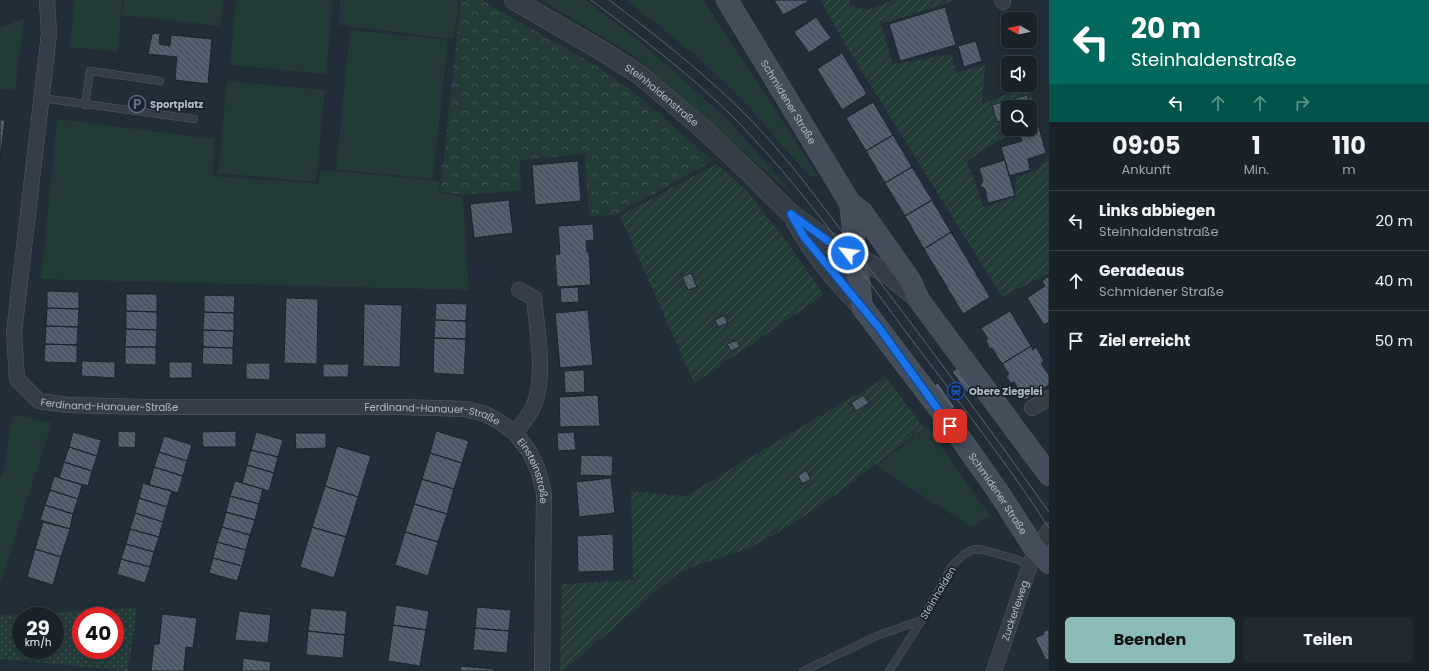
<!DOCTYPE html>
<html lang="de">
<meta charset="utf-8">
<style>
:root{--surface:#192229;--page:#222a31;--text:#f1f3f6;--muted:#9fa4a8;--line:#373f46;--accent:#8bbbb9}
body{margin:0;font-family:Poppins,sans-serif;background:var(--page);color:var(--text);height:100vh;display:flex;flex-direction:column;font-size:15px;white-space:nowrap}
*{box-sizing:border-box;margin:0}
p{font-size:13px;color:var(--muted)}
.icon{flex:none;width:22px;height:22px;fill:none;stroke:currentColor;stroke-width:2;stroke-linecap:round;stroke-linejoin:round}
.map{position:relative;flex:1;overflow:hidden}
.side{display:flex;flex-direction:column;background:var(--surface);width:380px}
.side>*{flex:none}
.top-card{background:#00695c;color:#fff;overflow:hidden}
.needle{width:26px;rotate:278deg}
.controls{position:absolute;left:1001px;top:12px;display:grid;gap:8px}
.controls a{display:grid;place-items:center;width:36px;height:36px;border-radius:6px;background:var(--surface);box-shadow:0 2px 6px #0003,0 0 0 1px var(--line);font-size:20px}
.speed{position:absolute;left:12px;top:607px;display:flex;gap:8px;font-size:20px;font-weight:700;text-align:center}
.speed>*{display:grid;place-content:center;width:52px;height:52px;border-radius:50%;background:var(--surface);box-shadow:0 2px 6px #0003,0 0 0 1px var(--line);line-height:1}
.speed small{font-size:10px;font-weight:400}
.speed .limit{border:6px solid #d22;background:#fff;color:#111}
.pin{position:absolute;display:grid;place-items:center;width:34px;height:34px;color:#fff;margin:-17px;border-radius:8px;box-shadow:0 2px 6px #0006}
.me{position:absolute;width:44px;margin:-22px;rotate:300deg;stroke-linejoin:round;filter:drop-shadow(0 0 3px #0008)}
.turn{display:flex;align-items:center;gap:14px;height:84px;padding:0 16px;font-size:18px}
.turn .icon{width:52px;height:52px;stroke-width:2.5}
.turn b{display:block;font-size:28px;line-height:34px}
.lanes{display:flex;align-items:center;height:38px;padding:0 16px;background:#0003;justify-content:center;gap:20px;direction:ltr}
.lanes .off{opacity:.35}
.eta{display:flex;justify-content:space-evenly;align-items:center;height:68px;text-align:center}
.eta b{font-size:24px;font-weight:700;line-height:28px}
.cta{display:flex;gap:8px;margin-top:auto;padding:8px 16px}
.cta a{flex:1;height:46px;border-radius:6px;background:var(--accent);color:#111;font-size:16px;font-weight:700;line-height:46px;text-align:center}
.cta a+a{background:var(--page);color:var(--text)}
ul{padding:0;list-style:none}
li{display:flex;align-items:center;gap:12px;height:60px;padding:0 16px;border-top:1px solid var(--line)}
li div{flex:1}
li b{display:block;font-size:15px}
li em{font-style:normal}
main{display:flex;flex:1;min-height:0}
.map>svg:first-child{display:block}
.grass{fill:#243a39}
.forest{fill:url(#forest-crowns)}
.park{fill:url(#park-dots);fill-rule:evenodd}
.garden{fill:url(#garden-furrows)}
.building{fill:url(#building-back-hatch);stroke:#1c252e}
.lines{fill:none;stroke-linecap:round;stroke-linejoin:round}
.service-casing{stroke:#525c65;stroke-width:8}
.minor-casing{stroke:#525c65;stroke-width:16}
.tertiary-casing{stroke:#525c65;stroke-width:20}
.secondary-casing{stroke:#525c65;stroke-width:22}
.service{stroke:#353e47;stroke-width:7}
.minor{stroke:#353e47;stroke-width:15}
.tertiary{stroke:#353e47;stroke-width:19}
.secondary{stroke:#434e5a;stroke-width:21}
.tram{stroke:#57636e;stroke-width:1}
.route-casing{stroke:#114b97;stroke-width:10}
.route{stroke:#1a73e8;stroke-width:7}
.labels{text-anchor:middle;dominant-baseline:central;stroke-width:3.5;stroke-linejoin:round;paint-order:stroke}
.street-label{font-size:10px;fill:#afb9c4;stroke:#1a232c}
.poi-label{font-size:10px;font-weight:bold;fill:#afb9c4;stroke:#1a232c;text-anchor:start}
</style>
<main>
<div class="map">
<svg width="1049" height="671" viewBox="0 0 1049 671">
<defs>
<pattern id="forest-crowns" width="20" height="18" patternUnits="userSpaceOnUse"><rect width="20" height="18" fill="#243a39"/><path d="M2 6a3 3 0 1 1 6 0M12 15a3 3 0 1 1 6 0" fill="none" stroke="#415454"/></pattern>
<pattern id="park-dots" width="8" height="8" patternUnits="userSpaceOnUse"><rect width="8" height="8" fill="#243a39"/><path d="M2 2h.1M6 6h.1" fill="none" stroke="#415454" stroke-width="1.8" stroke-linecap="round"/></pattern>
<pattern id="garden-furrows" width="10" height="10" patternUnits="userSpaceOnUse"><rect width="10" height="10" fill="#243a39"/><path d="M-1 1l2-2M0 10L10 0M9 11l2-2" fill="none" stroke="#415454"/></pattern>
<pattern id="building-back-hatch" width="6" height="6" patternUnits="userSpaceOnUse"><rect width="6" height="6" fill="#4c5966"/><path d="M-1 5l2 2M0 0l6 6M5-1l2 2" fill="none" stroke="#636f7a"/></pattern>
</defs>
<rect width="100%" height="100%" fill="#212d37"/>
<path class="grass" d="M75,0H122L118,52L69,47Z
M124,0H223L220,26L122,15Z
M236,0H333L326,74L230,65Z
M340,0H459L454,39L339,25Z
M541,0H586L644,45L727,119L801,202L635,56Z
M626,0H704L818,176L810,177L747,105L695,55Z
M24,18L15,91L0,89V28Z
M350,30L448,40L433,179L336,169Z
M227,81L325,90L316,182L218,173Z
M57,119L214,139L213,176L318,184L321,170L440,181L439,193L463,197L469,290L41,279Z
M13,414L52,423L0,584V477H2Z
M928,426L990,516L971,527L877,466Z"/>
<path class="forest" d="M461,0H482L593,64L633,91L713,161L615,215L589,216L585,154L520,160L521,190L463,195L440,192Z"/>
<path class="park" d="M137,608L128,671L0,659V615ZM21,616H55V650H21ZM81,616H115V650H81Z"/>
<path class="garden" d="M820,0H850V6L867,10L894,0H957L881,24L893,64L952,54L956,73L985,65L982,104L1027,86L1039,114L1030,117V107H1008V124L1004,125L1006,136L967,161L984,208L1015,196L1016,178L1036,170L1049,157V273L1002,297L848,49Z
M716,164L746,190L787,242L824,295L694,383L620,216Z
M886,377L924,428L834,496L791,525L748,549L697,565L673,577L563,671H560L562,584L633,580L631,491L685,496Z"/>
<path class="building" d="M774,0H808L809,1L783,15Z
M945,7L956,45L900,61L889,24Z
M816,17L831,38L809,53L794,32Z
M160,33L159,44L170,46L171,35L212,39L208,84L175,80L177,57L148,54L152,34Z
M976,41L982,61L964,67L958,46Z
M842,53L867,94L842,110L817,69Z
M1027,95L1032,112H1030V107H1008V119L997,122L992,105Z
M873,102L893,135L866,151L846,118Z
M0,120H5L0,160Z
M1038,124L1046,153L1028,159L1030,170L1009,176L1001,147L1022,141L1018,130L1030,129V126Z
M893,135L912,167L885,183L866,151Z
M1005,160L1015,196L988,203L985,189L980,186L983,181L979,168Z
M578,161L581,201L535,205L532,165Z
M912,167L932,200L905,216L885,183Z
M509,200L513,233L474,238L470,204Z
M932,200L951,232L924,249L905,216Z
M593,224L594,240L586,241L587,252H589L591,285L557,287L555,254H560L558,226Z
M951,232L990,297L963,314L924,249Z
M691,273L697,287L688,290L682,277Z
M1049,276V322L1044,325L1027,298L1045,286L1042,281Z
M578,287L579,302L561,303L560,288Z
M47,291L79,292V309L47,308Z
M126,294H157V312L126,311Z
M204,295L235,296L234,313L204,312Z
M286,298L318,299L317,364L284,363Z
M436,303L467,304L466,321L435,320Z
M364,304L402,305L400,367L363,366Z
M47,308L79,309L78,327L46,326Z
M588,310L593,365L560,368L555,313Z
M126,311L157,312V330L126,329Z
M1010,311L1031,346L1002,364L992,348L990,349L986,341L988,339L981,328Z
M204,312L234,313V331L203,330Z
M724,315L728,323L718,327L715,320Z
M435,320L466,321V339L434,338Z
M46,326L78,327L77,345L45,344Z
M126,329L157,330L156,347H125Z
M203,330L234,331L233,348L203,347Z
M434,338L466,339L464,375L433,373Z
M737,340L740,347L731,351L727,344Z
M45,344L77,345V363L44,362Z
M1031,346L1033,350L1036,347L1044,361L1041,363L1049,375V385L1025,400L1014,382L1011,383L1006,376L1009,374L1002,364Z
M125,347H156V365L125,364Z
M203,347L233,348V365L202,364Z
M82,361L115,362V378L81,376Z
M169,362H192V378H169Z
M246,363H270V380L246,379Z
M323,364H349L348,377H323Z
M957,368L974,393L970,396L952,372Z
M584,370L585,392L565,393L564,371Z
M938,383L955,407L950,411L933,386Z
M598,395L600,426L560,427L559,397Z
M863,395L869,403L856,411L851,403Z
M118,431L136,432L135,448L118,447Z
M236,431V447H203L202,432Z
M436,431L469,441L462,463L430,453Z
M73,432L101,440L97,456L69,447Z
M256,432L283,440L278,457L251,450Z
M574,432L576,450L558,451L557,433Z
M295,433H326V448L296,449Z
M164,436L192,445L187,461L159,452Z
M337,446L371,456L358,497L325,486Z
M69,447L97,456L92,471L64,462Z
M251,450L278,457L274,473L247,465Z
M159,452L187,461L183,476L154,467Z
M430,453L462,463L454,489L422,479Z
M581,455L613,456L612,476L580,475Z
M64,462L92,471L88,486L59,478Z
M247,465L274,473L269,491L242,483Z
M154,467L183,476L178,493L149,485Z
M806,470L811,479L802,484L798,476Z
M54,476L82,485L78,499L50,490Z
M611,478L615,513L579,517L576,482Z
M422,479L454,489L447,514L414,504Z
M235,481L263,489L259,504L230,496Z
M143,483L172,491L167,507L139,498Z
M325,486L358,497L346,537L312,527Z
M50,490L78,499L73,514L45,505Z
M230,496L259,504L255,520L226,512Z
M139,498L167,507L163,522L135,513Z
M414,504L447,514L438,542L405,532Z
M45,505L73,514L70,529L40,520Z
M226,512L255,520L250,535L222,527Z
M135,513L163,522L159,537L130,529Z
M43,522L70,529L61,557L35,549Z
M222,527L250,535L246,550L217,542Z
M312,527L346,537L334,578L300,567Z
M130,529L159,537L154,552L126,544Z
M405,532L438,542L428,576L395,565Z
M613,534L614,571L578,572L577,536Z
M217,542L246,550L242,566L213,558Z
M126,544L154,552L150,567L121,559Z
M35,549L61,557L53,585L27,577Z
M213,558L242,566L237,581L209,573Z
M121,559L150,567L145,583L117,574Z
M396,605L429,611L426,630L393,625Z
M477,607L511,610L509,631L475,628Z
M311,608L347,611L345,635L308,631Z
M239,611L271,615L268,643L235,640Z
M162,614L197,618L193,648L186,647L184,671H151L154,644H159Z
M393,625L426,630L420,666L388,661Z
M475,628L509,631L507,653L473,650Z
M1049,629V659L1046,660L1035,638L1044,634L1043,632Z
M308,631L345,635L343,658L306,655Z
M243,658L271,662L270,671H242Z
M461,666L494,669V671H460Z"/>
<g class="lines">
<g class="service-casing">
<path id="service" d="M42,98L194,119
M85,105L90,71L160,81
M803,671L879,635L922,620
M889,671L922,620L952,566L963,555L974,549L984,550L1019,560L1029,567"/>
</g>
<g class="minor-casing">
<g id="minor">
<path id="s1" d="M47,0L49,34L14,333L17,379L39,401L67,405L147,407H401L465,409L485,414L500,422L515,433L529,451L538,470L544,493L542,671"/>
<path d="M1002,0L1003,2"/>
<path d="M1032,408L1049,398"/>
<path d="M515,433C521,425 530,415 534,405C546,375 537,330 534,298L519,290"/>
<path id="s2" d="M994,671L1033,556L1049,530"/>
</g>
</g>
<g class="tertiary-casing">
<g id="tertiary">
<path id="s3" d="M514,0L599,49L640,75L702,128L753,176L791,214L828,241L888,274L917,298"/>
<path d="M796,222C813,253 837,282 862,307"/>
</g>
</g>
<g class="secondary-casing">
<g id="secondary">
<path id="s4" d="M727,0L850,203L862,307L944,415L999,493L1035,549L1049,563"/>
<path d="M850,203L862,212L910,280L919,300L1049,475"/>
</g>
</g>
<use href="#service" class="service"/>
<use href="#minor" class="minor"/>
<use href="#tertiary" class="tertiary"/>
<use href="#secondary" class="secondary"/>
<path class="tram" d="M591,0C639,36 687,72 730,114C801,185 858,268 918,348C963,407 1009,466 1049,528
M609,0C653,33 695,66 735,104C783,150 821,204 861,257C925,341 988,426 1049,512"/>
</g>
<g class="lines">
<g class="route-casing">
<path id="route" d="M848,253L828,241L791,214L804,237L880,329L950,426"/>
</g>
<use href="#route" class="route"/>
</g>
<defs>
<g id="parking-ring" transform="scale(0.9)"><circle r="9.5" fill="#1a232c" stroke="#5c6f8a" stroke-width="1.5"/><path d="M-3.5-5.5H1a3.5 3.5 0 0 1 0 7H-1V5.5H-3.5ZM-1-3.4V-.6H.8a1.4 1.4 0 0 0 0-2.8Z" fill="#5c6f8a"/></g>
<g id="station-ring" transform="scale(0.9)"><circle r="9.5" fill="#1a232c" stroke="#1a4fb4" stroke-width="1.5"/><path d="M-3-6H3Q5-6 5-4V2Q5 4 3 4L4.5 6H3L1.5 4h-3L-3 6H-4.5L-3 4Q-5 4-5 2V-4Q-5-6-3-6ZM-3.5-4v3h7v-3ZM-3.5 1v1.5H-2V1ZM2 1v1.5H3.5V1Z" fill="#1a4fb4"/></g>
</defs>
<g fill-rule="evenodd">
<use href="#parking-ring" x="137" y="104"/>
<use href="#station-ring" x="956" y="391"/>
</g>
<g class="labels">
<g class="street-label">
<text stroke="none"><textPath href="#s3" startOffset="176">Steinhaldenstraße</textPath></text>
<text stroke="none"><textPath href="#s4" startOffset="119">Schmidener Straße</textPath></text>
<text stroke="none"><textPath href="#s1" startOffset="483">Ferdinand-Hanauer-Straße</textPath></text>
<text stroke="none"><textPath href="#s1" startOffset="807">Ferdinand-Hanauer-Straße</textPath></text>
<text stroke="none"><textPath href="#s1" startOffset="938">Einsteinstraße</textPath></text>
<text stroke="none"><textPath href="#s4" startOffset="573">Schmidener Straße</textPath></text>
<text transform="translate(938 593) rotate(-59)">Steinhalden</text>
<text stroke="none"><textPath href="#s2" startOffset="64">Zuckerleweg</textPath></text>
</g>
<g class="poi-label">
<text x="150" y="104">Sportplatz</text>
<text x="969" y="391">Obere Ziegelei</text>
</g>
</g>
</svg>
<div class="controls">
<a><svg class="needle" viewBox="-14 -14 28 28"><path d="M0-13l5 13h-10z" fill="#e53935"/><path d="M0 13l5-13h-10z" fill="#9fa4a8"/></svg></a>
<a><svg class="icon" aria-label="sound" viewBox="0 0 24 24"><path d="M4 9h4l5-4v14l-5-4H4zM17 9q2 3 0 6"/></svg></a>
<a><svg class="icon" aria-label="search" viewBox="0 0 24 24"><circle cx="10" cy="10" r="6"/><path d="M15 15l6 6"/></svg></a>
</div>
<div class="speed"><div>29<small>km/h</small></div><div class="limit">40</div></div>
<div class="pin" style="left:950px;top:426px;background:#d93025"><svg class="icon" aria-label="arrive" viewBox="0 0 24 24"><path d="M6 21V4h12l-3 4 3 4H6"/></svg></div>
<svg class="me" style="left:848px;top:253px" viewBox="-20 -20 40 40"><circle r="17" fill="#1a73e8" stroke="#fff" stroke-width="3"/><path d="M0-11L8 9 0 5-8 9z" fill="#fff"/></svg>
</div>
<section class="side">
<div class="top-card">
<div class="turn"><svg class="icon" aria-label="left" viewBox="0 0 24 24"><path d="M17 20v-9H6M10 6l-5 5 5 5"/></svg><div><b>20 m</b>Steinhaldenstraße</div></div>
<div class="lanes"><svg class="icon" aria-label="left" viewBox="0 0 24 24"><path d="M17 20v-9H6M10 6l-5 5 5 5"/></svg><svg class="icon off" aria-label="ahead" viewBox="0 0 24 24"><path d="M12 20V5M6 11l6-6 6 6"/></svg><svg class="icon off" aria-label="ahead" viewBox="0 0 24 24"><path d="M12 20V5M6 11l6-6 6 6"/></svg><svg class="icon off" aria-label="right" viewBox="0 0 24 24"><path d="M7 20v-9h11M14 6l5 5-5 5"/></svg></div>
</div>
<div class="eta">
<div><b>09:05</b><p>Ankunft</p></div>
<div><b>1</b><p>Min.</p></div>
<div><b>110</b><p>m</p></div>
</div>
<ul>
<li><svg class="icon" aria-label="left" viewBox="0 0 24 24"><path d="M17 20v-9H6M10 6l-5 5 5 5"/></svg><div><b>Links abbiegen</b><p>Steinhaldenstraße</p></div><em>20 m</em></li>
<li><svg class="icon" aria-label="ahead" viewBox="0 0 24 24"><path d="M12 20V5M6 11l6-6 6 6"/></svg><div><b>Geradeaus</b><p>Schmidener Straße</p></div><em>40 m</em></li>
<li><svg class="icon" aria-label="arrive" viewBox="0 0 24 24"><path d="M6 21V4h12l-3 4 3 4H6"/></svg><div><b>Ziel erreicht</b></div><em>50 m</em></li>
</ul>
<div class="cta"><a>Beenden</a><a>Teilen</a></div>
</section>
</main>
